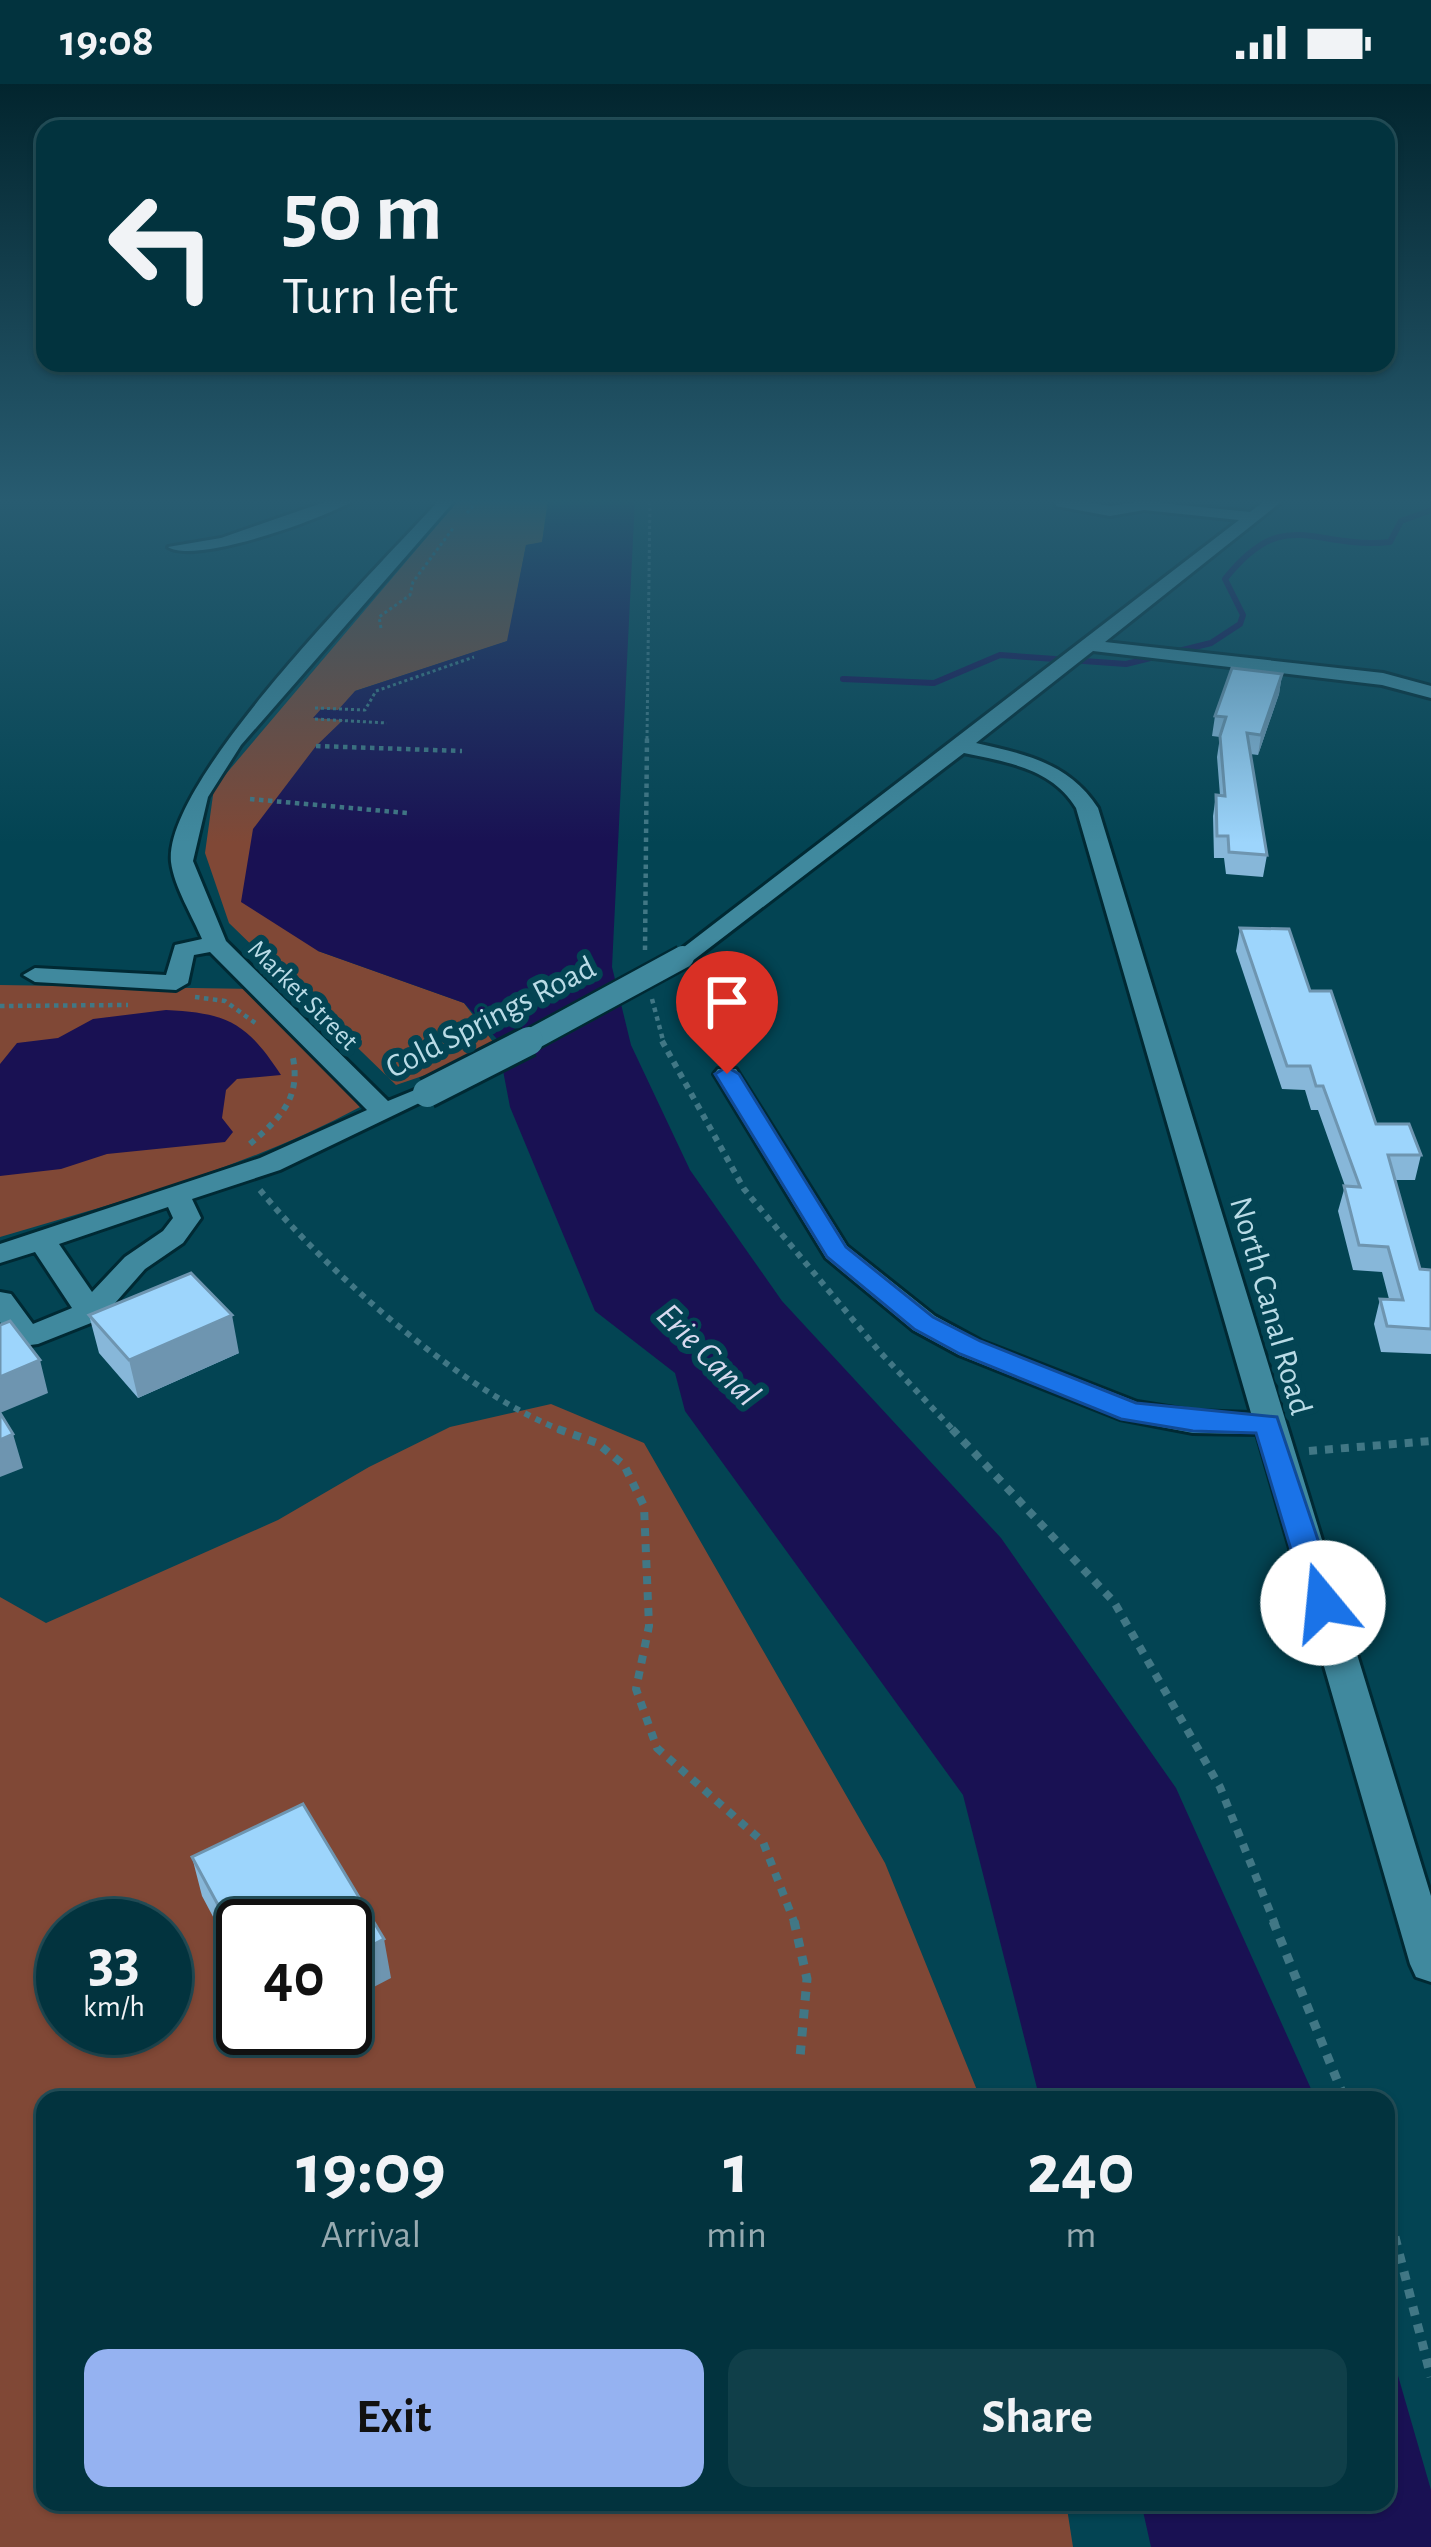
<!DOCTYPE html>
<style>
:root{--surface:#02333e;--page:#103f49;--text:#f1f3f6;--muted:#96aab0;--line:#234e58;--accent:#95b2f1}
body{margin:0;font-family:"Alegreya Sans",sans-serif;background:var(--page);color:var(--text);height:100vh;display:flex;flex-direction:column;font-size:45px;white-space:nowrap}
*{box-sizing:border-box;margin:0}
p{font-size:39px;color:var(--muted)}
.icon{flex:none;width:66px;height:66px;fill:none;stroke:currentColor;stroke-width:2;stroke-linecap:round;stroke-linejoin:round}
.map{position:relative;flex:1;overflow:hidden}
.drawer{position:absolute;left:36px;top:2007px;width:1359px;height:420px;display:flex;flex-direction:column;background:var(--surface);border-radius:24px;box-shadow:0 3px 9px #0004,0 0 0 3px var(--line)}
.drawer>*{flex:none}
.hud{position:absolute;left:36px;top:36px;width:1359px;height:252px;border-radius:24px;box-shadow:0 3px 9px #0004,0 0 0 3px var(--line);background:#02333e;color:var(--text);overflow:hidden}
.speed{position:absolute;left:36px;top:1815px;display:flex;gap:24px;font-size:60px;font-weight:700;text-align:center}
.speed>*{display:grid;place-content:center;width:156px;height:156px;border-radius:50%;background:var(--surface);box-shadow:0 3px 9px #0004,0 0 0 3px var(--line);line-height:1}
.speed small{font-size:30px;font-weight:400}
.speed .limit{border:6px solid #111;border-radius:18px;background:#fff;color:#111}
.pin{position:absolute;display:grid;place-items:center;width:102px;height:102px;color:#fff;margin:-123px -51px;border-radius:50% 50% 50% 0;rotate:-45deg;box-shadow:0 0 12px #0007}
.pin .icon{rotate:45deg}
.me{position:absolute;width:132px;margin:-66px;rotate:343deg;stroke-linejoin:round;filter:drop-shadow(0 0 9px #0008)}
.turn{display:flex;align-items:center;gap:42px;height:252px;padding:0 48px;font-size:54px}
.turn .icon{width:156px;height:156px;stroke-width:2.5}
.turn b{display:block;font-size:84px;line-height:102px}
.eta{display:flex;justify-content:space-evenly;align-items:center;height:204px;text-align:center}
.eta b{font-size:72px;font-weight:700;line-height:84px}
.action{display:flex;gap:24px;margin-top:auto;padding:24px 48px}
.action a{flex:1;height:138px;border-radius:24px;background:var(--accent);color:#111;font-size:48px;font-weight:700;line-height:138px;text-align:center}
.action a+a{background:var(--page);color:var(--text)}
.status{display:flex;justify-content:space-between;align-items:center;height:84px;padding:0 60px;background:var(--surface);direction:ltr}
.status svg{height:33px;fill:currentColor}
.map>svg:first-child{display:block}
.green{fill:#804836;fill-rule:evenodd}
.water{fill:#191153}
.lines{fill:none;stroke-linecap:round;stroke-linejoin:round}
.stream{stroke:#191153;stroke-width:6}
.minor-casing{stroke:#002933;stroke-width:6}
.path-far4{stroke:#417785;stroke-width:3;stroke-dasharray:3 3;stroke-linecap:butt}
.path-far3{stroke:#417785;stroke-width:4.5;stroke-dasharray:4.5 4.5;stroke-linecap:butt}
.path-far2{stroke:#417785;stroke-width:6;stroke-dasharray:6 6;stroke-linecap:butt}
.path-far1{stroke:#417785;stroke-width:8;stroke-dasharray:8 8;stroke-linecap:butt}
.path{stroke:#417785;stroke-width:9;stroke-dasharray:9 9;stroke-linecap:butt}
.minor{fill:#40899e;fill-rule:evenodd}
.minor-bridge-far1-casing{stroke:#002933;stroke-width:27;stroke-linecap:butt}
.minor-bridge-casing{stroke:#002933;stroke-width:34;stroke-linecap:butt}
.minor-bridge-far1{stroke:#40899e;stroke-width:22}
.minor-bridge{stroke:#40899e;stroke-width:28}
.wall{fill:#87b7d9}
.shaded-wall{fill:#6e95b0}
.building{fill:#9dd5fc;stroke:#6e95b0;stroke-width:3}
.route{fill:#1a73e8;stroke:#114b97;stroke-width:3}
.labels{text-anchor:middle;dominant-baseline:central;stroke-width:12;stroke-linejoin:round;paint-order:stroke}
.far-street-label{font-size:27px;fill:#b9dbe6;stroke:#034453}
.street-label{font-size:33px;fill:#b9dbe6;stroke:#034453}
.water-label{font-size:36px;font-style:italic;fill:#d7daef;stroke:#034453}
</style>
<div class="status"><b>19:08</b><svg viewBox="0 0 49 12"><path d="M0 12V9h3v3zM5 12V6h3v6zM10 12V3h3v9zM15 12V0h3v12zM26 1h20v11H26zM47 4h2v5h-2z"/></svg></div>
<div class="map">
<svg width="1431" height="2463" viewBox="0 0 1431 2463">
<rect width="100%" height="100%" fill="#034453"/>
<path class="green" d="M460,414H548L542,459L526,461L508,557L355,607L318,867L464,919L499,966L396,1001L229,839L205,769L214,704Z
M0,901L259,905L360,1023C246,1084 123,1117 0,1153Z
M551,1320L644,1359L885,1779L981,2016H45V2418H1066L1073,2463H0V1513L46,1539L278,1436L369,1383L450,1343ZM63,1842H165V1944H63ZM243,1842H345V1944H243Z"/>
<path class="water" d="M549,414H635L612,883L631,961L690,1086L782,1217L1001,1454L1176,1704L1316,2016H1040L963,1711L685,1327L675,1289L595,1227L510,1023L497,955L464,919L318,867L241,818L253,745L316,662L343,636L313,634L321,625L338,626L355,607L507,557L526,461L542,458Z
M166,926C228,929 247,939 281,991L237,995L226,1006L222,1034L233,1048L225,1058L107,1070L61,1085L0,1092V980L17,959L58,954L93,935Z
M1386,2250L1431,2406V2463H1151L1141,2418H1386Z"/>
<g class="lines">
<path class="stream" d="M843,595L934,599L1000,571L1126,580L1211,559L1240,540L1243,531L1225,495C1286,419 1312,466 1390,458L1401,437L1431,426"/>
<g class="minor-casing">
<path id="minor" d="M336,414H358C330,433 196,481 168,463L221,454Z
M441,414H457L241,661L208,713L193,777L226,857L388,1017L427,1001L440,1009L280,1086L192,1115L201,1134L183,1159L145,1185L101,1235L38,1260L0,1265V1245H5L0,1238V1208L11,1210L33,1240L72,1224L35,1168L0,1179V1160L260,1074L367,1026L210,868L194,871L188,899L176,906L35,898L23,891L35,884L166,891L175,861L202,855C193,833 174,803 171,778C163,695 381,481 441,414ZM168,1123L173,1134L163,1147L125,1173L92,1208L59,1160Z
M1062,414L1110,422L1165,414L1160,419L1250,428L1268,414H1286L1105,558L1383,589L1431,602V614L1382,601L1093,567L976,659C1025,670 1069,679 1098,724L1431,1812V1898L1416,1893L1410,1880L1257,1350L1193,1349L1120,1335L959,1271L913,1246L826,1174L714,990L718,985H736L847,1162L935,1232L981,1257L1137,1318L1193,1327L1251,1329L1076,724C1052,684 1006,678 964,669L691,878H675L671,873L1239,436L1144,426L1110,432L1056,422V416Z"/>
</g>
<path class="path-far4" d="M467,429L480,414
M381,544L379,533L410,511L413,498L454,443
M315,624L365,626L376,607L474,573
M315,635L387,639
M647,655L650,414"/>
<path class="path-far3" d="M316,662L462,667
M250,715L407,729
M645,866L647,652
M195,913L225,917L258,941
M652,915L664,960
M0,922L128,921"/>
<path class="path-far2" d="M662,957L744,1105L879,1267L955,1348
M250,1060C279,1035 301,1015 293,974
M260,1106C328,1189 466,1311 566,1348"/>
<path class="path-far1" d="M558,1345L597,1359L624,1381L644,1422L649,1542L636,1605L657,1664L763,1758L795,1840
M952,1345L1114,1518L1220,1703L1275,1840
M1309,1367L1431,1357"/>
<path class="path" d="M794,1837L807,1895L800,1973
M1273,1837L1345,2016
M1386,2118L1431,2293"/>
<use href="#minor" class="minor"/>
<g class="minor-bridge-far1-casing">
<path id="minor-bridge-far1" d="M523,960L683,873"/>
</g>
<g class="minor-bridge-casing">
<path id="minor-bridge" d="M427,1009L529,957"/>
</g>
<use href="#minor-bridge-far1" class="minor-bridge-far1"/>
<use href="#minor-bridge" class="minor-bridge"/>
</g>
<path class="wall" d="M1282,590L1279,610L1258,671L1250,670L1267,771L1263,793L1226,790L1224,774H1214L1213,732L1216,711H1220L1217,673L1220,653L1212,652L1215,632Z
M1240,844L1310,907L1376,1040L1421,1071L1415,1096H1395L1420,1185L1431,1186V1270L1381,1268L1374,1240L1380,1215H1389L1382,1188L1353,1186L1338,1127L1345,1102L1318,1026H1311L1305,1006L1282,1005L1236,867Z
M89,1231L239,1269L138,1314L99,1269Z
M192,1773L391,1894L243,1842V1889L202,1812Z"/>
<path class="shaded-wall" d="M1282,590L1279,610L1258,671L1261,651Z
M232,1231L239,1269L138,1314L129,1276Z
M40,1276L48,1309L0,1329V1293Z
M13,1350L23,1384L0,1393V1356Z
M384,1855L391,1894L345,1918V1875Z
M276,1944H296L278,1954Z"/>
<path class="building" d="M1232,584L1282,590L1261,651L1247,649L1267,771L1229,768L1228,752H1217L1216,711L1225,712L1220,652L1226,633L1215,632Z
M1240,844L1289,845L1310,907H1331L1376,1040H1409L1421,1071H1388L1420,1185L1431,1186V1245L1387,1242L1380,1215L1403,1216L1388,1163L1359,1161L1344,1102L1360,1103L1323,1002H1316L1310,982H1287Z
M191,1189L232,1231L129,1276L89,1231Z
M10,1237L40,1276L0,1293V1241Z
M0,1329L13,1350L0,1356Z
M303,1720L384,1855L345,1875V1842H243V1867L192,1773Z"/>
<linearGradient id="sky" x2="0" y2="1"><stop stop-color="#02252e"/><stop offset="0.55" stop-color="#285c71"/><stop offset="1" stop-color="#285c71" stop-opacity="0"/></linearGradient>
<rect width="1431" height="759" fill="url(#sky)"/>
<path class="route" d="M727,983L739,990L846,1163L933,1233L980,1257L1136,1319L1277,1333L1339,1519L1334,1527H1312L1307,1519L1256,1349L1193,1347L1121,1335L960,1270L914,1245L827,1173L715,990Z"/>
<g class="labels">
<g class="far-street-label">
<text transform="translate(303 911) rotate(45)">Market Street</text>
</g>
<g class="street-label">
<text transform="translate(491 934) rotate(-27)">Cold Springs Road</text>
<text transform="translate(1270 1222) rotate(74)">North Canal Road</text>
</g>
<g class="water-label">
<text transform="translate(708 1271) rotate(45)">Erie Canal</text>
</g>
</g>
</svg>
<div class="speed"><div>33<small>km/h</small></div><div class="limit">40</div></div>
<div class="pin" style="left:727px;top:990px;background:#d93025"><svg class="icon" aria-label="arrive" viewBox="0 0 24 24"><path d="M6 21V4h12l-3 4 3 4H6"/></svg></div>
<svg class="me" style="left:1323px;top:1519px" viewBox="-20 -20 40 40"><circle r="19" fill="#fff"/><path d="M0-13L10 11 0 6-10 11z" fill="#1a73e8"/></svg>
<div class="hud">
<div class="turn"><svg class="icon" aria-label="left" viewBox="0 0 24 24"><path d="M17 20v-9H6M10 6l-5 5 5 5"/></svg><div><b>50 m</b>Turn left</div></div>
</div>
<section class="drawer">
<div class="eta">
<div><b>19:09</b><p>Arrival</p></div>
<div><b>1</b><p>min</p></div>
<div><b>240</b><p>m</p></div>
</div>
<div class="action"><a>Exit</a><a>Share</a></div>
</section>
</div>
